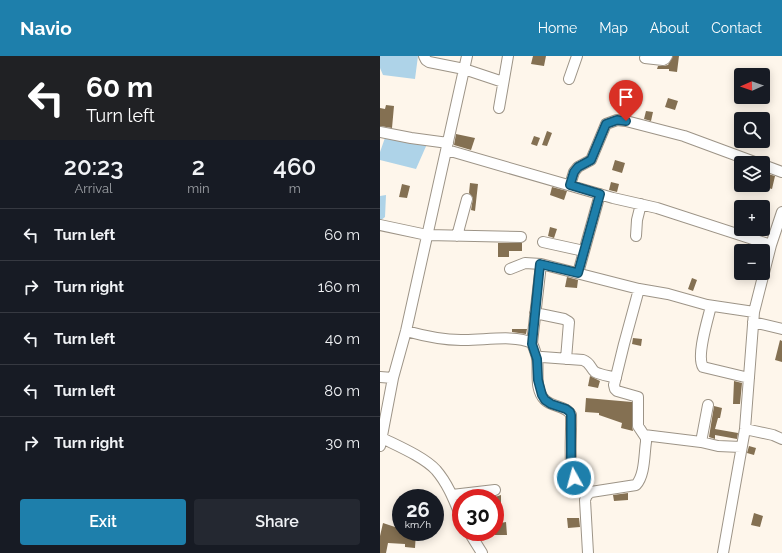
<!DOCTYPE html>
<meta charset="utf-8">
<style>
:root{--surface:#171b24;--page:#242831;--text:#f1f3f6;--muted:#9ea1a6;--line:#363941;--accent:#1e7fab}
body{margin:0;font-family:Raleway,sans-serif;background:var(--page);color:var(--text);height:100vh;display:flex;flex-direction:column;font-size:15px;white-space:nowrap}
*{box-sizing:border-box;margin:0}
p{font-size:13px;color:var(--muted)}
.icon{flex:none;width:22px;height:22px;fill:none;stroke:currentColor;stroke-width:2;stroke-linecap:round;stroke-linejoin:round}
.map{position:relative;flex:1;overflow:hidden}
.side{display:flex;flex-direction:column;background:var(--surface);width:380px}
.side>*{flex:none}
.guide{background:#202124;color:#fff;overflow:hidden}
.needle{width:26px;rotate:268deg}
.controls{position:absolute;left:354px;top:12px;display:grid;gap:8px}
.controls a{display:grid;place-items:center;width:36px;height:36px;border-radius:4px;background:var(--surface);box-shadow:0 2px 10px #0003;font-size:20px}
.speed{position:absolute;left:12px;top:433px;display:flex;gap:8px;font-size:20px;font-weight:700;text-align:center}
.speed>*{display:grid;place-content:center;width:52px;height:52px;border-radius:50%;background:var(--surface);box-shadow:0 2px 10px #0003;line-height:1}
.speed small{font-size:10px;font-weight:400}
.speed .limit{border:6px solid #d22;background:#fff;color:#111}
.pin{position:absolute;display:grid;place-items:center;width:34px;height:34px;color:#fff;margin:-41px -17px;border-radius:50% 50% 50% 0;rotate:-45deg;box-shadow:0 0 4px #0007}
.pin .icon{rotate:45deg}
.me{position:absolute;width:44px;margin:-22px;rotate:353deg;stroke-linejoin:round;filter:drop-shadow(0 0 3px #0008)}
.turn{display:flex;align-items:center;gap:14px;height:84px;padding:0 20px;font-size:18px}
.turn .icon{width:52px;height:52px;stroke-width:2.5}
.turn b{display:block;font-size:28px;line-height:34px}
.eta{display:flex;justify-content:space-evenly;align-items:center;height:68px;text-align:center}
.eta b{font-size:24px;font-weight:600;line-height:28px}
.button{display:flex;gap:8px;margin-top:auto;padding:8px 20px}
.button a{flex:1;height:46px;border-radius:4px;background:var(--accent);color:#fff;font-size:16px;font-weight:600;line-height:46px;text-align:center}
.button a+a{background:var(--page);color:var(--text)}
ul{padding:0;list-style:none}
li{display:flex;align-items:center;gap:12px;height:52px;padding:0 20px;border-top:1px solid var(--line)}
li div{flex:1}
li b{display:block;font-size:15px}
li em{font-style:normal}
header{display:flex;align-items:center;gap:24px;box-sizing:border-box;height:56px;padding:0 20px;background:var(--accent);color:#fff}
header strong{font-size:19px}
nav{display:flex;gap:22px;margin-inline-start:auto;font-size:14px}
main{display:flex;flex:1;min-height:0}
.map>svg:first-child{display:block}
.water{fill:#aed3e8}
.building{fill:#847052}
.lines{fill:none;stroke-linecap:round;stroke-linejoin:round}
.minor-casing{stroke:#9d9487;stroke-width:12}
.minor{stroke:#fff;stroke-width:10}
.route-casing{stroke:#14536f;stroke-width:10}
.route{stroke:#1e7fab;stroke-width:7}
</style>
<header>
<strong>Navio</strong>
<nav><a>Home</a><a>Map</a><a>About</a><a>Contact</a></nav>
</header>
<main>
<section class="side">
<div class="guide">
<div class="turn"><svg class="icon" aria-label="left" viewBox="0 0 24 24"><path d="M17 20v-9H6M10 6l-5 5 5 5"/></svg><div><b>60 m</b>Turn left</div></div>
</div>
<div class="eta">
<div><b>20:23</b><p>Arrival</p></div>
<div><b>2</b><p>min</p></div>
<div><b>460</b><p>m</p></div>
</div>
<ul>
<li><svg class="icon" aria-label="left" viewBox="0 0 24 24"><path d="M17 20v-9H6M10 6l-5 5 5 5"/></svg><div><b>Turn left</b></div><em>60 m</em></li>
<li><svg class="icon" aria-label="right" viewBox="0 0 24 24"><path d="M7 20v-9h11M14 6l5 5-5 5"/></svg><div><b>Turn right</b></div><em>160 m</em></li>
<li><svg class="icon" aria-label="left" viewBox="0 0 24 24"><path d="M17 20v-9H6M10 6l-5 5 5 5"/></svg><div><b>Turn left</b></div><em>40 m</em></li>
<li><svg class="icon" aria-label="left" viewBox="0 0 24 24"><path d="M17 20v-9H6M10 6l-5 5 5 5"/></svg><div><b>Turn left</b></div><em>80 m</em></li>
<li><svg class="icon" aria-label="right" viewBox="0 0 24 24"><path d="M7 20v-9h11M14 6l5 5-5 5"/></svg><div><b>Turn right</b></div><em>30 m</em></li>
</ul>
<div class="button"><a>Exit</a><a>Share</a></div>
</section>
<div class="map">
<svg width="402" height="497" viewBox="0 0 402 497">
<rect width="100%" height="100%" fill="#fef6eb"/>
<path class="water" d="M0,0H38L35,23L3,19L0,12Z
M6,79L47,88L36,113L0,104V96Z
M6,139L5,161L0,165V140Z"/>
<path class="building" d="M153,0H166L164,10L151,8Z
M293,0H299L297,16L289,15V13H277L278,10H283L288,9Z
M288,42L298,45L295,54L285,51Z
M6,49L14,50L12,72L0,70V52L5,53Z
M266,55L273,56L271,65L264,63Z
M167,75L172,77L167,90L162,89Z
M76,78L95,82L91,94L74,89Z
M154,80L160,82L157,90L151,88Z
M235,104L245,107L242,117L232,114Z
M388,118L395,120L392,133L385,131Z
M231,126L239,128L237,136L229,134Z
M90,127L98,128L95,155L91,154L93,142L89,137Z
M22,128L30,130L27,142L19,141Z
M172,131L187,135L184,144L170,139Z
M170,171L177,173L174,182L168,180Z
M118,187H142V195H129V201H118Z
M187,221L198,224L197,232L185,231Z
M312,222L317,224L313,235L308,233Z
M132,273H147L146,278L132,276Z
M253,282L262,283L261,290L252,288Z
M400,284L402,285V306L395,304Z
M210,320L220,325L218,332L208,330Z
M354,325L362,327L360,348H353Z
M206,342L252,346V370L253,375L241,372L242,367L219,359V357L205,356Z
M334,350L342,352L340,362H338L335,373L358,377L357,383L335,379V383L329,381Z
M369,390L376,392L374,399L367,397Z
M248,437V444L234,445L233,439Z
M121,439V449H115V441Z
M374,457L383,460L380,471L371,469Z
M187,462H199L200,471L188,472Z
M126,466L127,479H115V468Z
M3,467L15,471V468L21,469V476H36L35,492L25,491V488L8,487L6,497H0V480Z"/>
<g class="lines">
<g class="minor-casing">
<path id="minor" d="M44,0L46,4L49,6L84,13L123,26
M265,2L283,4L285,3L287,0
M189,23L197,0
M119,52L128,0
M0,76L31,82L68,87
M67,94L233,142L277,152L391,189
M383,109L402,116
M190,129L194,116L198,111L211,104L226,68L237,64L246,65L304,80L377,107
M0,169L47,179L141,181
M77,180L87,143
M256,180L257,164L261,148
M163,186L204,195
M130,213L145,207L161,208L259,233L288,238L327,249L374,256
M198,217L220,138
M331,250C328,263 316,300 323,311L369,322
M155,257L184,263L189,266L186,303
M373,266L402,273
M26,275C44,280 62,284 81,284C101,285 134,278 152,287C154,292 156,297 157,302C159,315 154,333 165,344C172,351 187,350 191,359C192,377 187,417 197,431C200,435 204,437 207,439
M152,287L161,208
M157,303L162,301L203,304C211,307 210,312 215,316C221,319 229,320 236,322
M0,321L13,322
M365,373L393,379L402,383
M264,379L321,386L338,390L361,391
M2,382C18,390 44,401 56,414C68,428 74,444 81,461
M321,386L328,349
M0,390L13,322L26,275L87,0
M72,439L115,434
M89,476L102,497
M208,497L205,444L207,439L211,436L256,429C265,419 264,399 266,386V382L258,370V341L237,335L235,333L234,329L244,288L259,233
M343,497L365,373L374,256L391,189L402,156"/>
</g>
<use href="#minor" class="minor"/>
</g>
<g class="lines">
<g class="route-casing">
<path id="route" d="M194,422L191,402V359L190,356L186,353L171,348L165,344L162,339L158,324L157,303L152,288L160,208L198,217L220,138L190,129L194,116L198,111L211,104L226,68L237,64L246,65"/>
</g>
<use href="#route" class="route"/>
</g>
</svg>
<div class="controls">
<a><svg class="needle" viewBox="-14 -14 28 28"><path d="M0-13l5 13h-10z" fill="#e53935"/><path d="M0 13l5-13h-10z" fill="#9ea1a6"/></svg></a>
<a><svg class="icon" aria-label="search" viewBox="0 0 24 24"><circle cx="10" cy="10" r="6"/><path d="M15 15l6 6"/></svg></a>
<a><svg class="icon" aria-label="layers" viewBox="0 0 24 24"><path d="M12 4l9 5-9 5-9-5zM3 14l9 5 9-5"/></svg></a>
<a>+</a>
<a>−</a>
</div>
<div class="speed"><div>26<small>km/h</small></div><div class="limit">30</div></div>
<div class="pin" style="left:246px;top:65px;background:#d93025"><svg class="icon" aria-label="arrive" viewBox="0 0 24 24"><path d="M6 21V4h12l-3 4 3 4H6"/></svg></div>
<svg class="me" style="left:194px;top:422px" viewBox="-20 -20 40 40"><circle r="17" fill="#1e7fab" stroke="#fff" stroke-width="3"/><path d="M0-11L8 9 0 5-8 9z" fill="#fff"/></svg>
</div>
</main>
